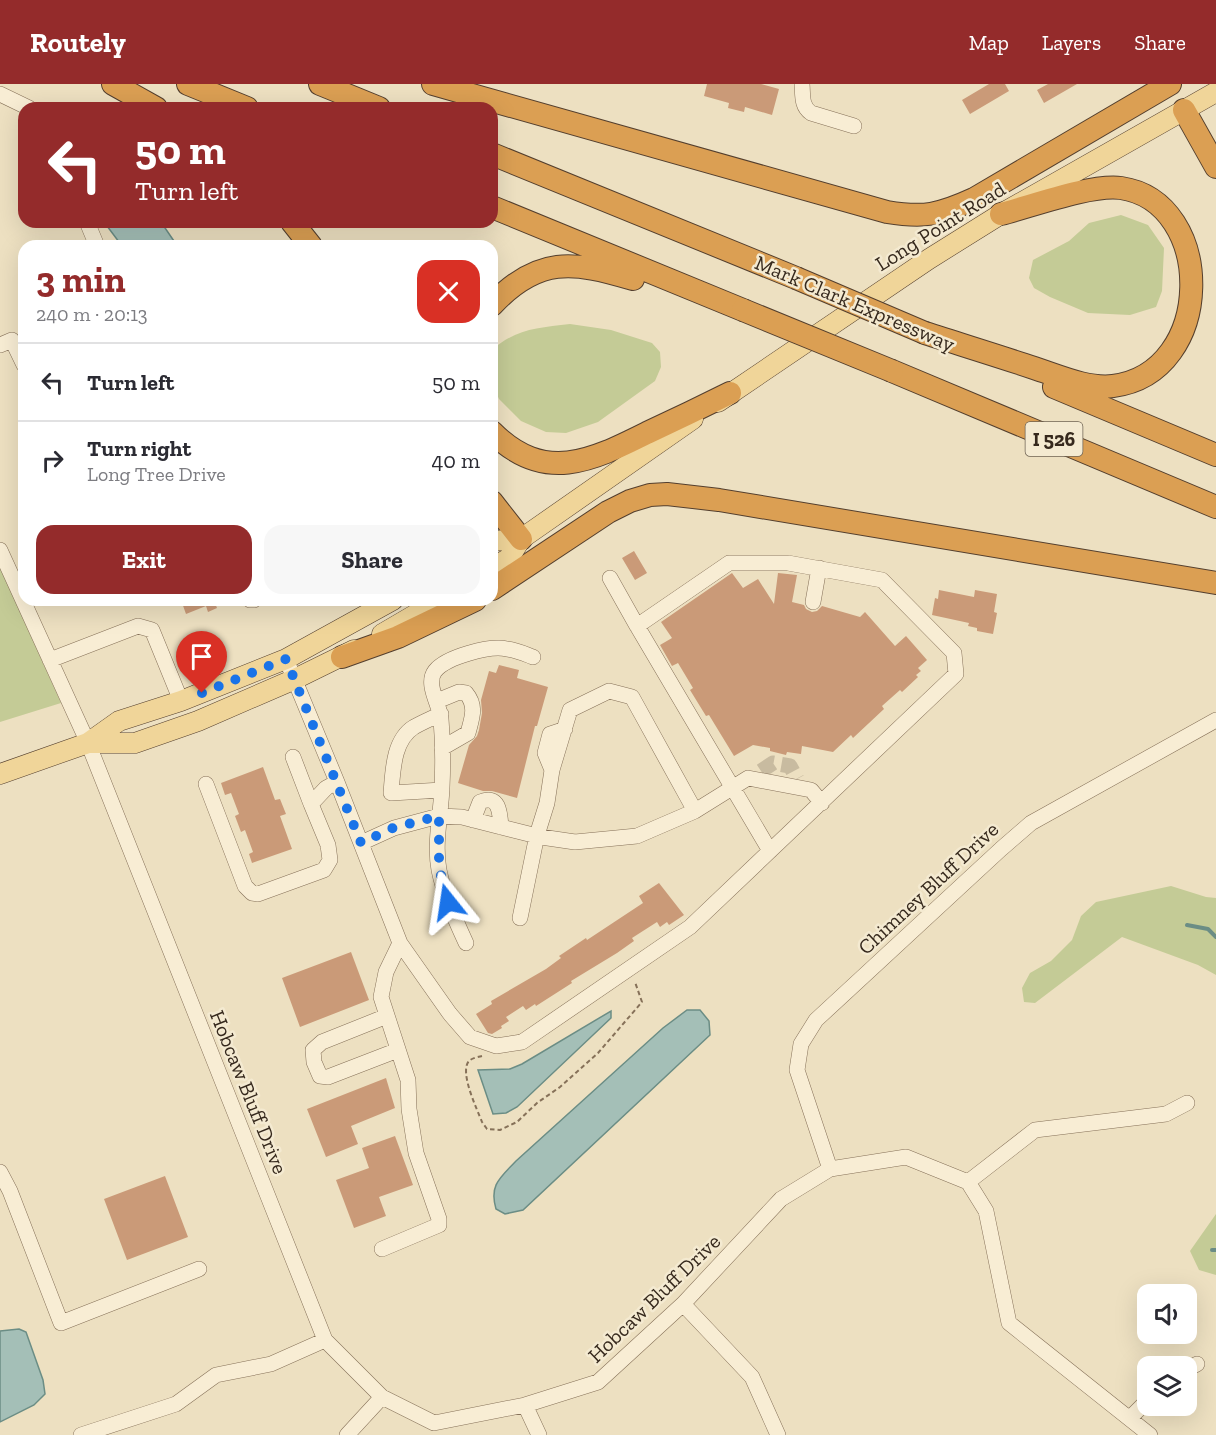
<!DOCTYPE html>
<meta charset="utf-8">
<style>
:root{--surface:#fff;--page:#f7f7f7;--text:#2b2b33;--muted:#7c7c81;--line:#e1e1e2;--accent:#942b2b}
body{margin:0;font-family:"Zilla Slab",serif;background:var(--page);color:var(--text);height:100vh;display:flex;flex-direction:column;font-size:22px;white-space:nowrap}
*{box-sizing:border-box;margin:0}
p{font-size:20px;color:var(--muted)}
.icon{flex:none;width:33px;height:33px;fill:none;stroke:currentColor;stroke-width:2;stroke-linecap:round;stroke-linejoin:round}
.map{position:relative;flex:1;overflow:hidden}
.sheet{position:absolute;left:18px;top:156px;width:480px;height:366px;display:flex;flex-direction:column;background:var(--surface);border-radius:18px;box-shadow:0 6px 24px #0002}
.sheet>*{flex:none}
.hud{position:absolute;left:18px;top:18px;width:480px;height:126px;border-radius:18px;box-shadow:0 6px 24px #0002;background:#942b2b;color:#fff;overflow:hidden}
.buttons{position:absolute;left:1137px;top:1200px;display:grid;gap:12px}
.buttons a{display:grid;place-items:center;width:60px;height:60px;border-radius:12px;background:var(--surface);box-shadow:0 6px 24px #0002;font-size:30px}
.pin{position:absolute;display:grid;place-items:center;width:51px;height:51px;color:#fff;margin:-62px -26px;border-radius:50% 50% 50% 0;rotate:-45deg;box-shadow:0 0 6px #0007}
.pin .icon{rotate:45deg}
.me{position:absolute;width:66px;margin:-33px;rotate:345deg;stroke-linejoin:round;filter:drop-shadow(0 0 4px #0008)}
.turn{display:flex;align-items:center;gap:21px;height:126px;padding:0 18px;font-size:27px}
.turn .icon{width:78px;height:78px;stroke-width:2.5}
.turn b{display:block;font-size:42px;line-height:51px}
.round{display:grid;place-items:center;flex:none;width:63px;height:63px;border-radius:18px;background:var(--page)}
.overview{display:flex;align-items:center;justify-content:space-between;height:102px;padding:0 18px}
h1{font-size:36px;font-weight:700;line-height:45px;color:var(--accent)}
.button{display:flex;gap:12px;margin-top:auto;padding:12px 18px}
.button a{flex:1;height:69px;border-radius:18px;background:var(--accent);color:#fff;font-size:24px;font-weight:700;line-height:69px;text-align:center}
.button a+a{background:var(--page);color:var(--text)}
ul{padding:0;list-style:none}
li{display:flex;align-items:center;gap:18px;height:78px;padding:0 18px;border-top:2px solid var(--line)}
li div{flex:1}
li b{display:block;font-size:22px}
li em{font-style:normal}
header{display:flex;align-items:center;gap:36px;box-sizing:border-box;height:84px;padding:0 30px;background:var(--accent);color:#fff}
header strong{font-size:28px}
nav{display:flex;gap:33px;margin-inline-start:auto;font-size:21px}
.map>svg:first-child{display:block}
.green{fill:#c4cb96}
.water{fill:#a4bfb7;stroke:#6b8d85;stroke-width:1.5}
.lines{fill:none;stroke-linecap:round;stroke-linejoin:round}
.stream{stroke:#6b8d85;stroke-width:4}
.building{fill:#ca9a78}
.minor-tunnel{stroke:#c8bba0;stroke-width:15;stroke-dasharray:15 8;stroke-linecap:butt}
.minor-casing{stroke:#867159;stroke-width:16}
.major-casing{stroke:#543f2e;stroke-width:21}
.highway-casing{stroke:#543f2e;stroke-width:24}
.path{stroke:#867159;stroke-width:2;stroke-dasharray:4.5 3;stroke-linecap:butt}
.minor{stroke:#f8edd4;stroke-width:15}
.major{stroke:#f0d599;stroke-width:20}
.highway{stroke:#db9f53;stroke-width:22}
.highway-bridge-casing{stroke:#543f2e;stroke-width:24;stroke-linecap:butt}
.highway-bridge{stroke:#db9f53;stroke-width:22}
.route{stroke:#1a73e8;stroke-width:10;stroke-dasharray:0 18}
.labels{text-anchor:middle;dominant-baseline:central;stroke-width:5;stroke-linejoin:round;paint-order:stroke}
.shield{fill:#f4ead1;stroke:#6f6353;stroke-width:1.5}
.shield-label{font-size:20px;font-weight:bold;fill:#36291d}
.street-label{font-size:21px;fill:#36291d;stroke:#f4ead1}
</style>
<header>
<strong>Routely</strong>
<nav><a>Map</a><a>Layers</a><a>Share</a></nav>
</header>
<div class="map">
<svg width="1216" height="1351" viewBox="0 0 1216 1351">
<rect width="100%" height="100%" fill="#ede0c1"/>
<path class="green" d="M1121,131L1148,141L1164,164L1162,207L1156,223L1130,231L1088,229L1050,213L1034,204L1029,194L1033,176L1069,157L1089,139Z
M570,240L611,246L652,259L660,268L661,283L655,297L598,338L566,349L546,348L521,337L499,315L492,300V266C517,244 538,244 570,240Z
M0,483L61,619L0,638Z
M1171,802L1206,813L1216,814V891L1198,881L1122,853L1035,919L1024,918L1022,904L1030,889L1051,877L1072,856L1081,832L1096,818Z
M1216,1130V1191L1199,1186L1190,1167Z"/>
<path class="water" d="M104,138H161L176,160L172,162H122Z
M687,926H700L709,937L710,951L523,1126L505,1130L496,1125C489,1101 500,1094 516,1077L663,944Z
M611,927V934L517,1023L506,1029L493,1030L478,986L510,985L522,980Z
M19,1245L26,1248L43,1296L45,1310L34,1321L0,1338V1247Z"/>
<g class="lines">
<path class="stream" d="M1187,841L1208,845L1216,853
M1212,1166H1216"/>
</g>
<path class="building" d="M707,0H761L779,5L772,31L745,23L744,28L728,24L729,19L704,12Z
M989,0H1005L1009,7L970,30L962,16Z
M1048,0H1077L1044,19L1037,6Z
M634,467L647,489L635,496L622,474Z
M732,489L743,504L758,495L774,520L778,489L797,491L792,518L804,521L806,525L812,528L817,527L822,522L860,533L865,528L895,562L906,552L927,576L918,584L921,587L916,591L918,593L902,608L900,606L882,622L884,625L853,654L851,651L833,668L802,662L801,670L787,668L786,671L770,667V664L753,661L734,672L709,631L706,632L690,606L693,604L678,579L672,582L660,561L672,554L661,538Z
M939,506L974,513L975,506L997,510L994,528L997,529L993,550L977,547V544L968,542L969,539L932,531L935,514L938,515Z
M181,516H220V517L215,519L217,524L208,528L206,522L186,530Z
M499,581L519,586L517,594L548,603L537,642H535L517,714L492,707H483L458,699L469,661L477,652L479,646L482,629L481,616L489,587L496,589Z
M263,683L275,716L280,715L286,730L280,732L292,765L252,779L249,770L253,768L245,746L241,748L235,732L239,730L231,709L225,711L221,699Z
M659,799L684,831L669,841L667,838L660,843L657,838L632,854L634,857L617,869L571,897L572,899L536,922L535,920L526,926L523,922L506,933L509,937L501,942L502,944L492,950L488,949L476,930L492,920L491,917L546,885L561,874L559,872L586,854L587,856L643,819L639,812Z
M351,868L369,916L300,943L282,894Z
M386,994L395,1024L351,1042L358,1060L326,1073L307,1025Z
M395,1052L413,1101L379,1113L386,1132L354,1144L336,1096L369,1084L362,1064Z
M165,1092L188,1153L127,1176L104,1115Z"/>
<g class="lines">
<path class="minor-tunnel" d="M761,687L773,679L790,682L797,695"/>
<g class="minor-casing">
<path id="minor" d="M802,0C803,11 801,22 811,29L854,42
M0,10L29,24
M87,138L97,162
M0,261L12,256L24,281
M0,466L88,659L325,1256L382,1313L434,1339L525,1321L598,1298L683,1220L781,1115L830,1085L906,1073L968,1098L986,1127L1009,1239L1150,1351
M610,494L637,542
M250,516H254
M813,518L819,484
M286,575L337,698L400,859L450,930L470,953L496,962L522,958L690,843L956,590L954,569L882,496L788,479H729L637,542L770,767
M50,576L138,542L152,546L181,617
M437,617L459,608L466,609C477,622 472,634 468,649L442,664
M441,630C432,634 423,638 414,643C393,656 393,687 391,709L442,706
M293,673L311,720
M552,686L545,669L550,650L565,645
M206,700L245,802L252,809L258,810L324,786L330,776L328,761L311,720L326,704L337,698
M473,736L480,718C499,710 500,728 501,743
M361,759L394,744L439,732L462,733L541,753L575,758L637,752L695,727L748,694L811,706L822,719
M520,834L537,751L547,719L552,686L570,626L609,607L632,613L695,727
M466,859C455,835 444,811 439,786C434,759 441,730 442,704C443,681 443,658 441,635C440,621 425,600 435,587C446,573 490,561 507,565C516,566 525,570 533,573
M387,932L322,958L313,966L314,978L320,992L328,993L398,966
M830,1085L797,986L801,960L816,936L1001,765L1031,739L1216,636
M0,1088L10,1107L61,1239L199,1185
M968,1098L1035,1046L1166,1030L1187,1019
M382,1165L439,1141V1135L416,1069L409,1025L408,996L381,913L386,888L400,859
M683,1220L752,1293L778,1351
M1186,1286L1197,1280
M525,1321L539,1351
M1130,1334L1148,1316
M81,1351L176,1320L216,1291L271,1280L325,1256
M347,1351L382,1313"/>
</g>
<g class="major-casing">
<path id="major" d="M718,318L929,175L1001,130L1216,8
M492,457L521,455
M492,484L509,474L521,455L693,335
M382,550L440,516
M88,659H135L198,637L295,595L354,566
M0,690L88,659L119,637L181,617L286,575L393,516"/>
</g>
<g class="highway-casing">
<path id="highway" d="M113,0L156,24
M188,0L247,24
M320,0L379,24
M433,0L887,128C924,134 939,131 974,115L1170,0
M1184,26L1216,83
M492,70L796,194
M492,123L743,226
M292,138L311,162
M492,221C538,172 573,177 633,195
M925,249C962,261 998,272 1034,284C1059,292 1087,305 1113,302C1216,289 1216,118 1121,104C1091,100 1032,122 1001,130
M892,287L1216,423
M1054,303L1216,371
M492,348C544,400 591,377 647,349C675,336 702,323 730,309
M492,418L521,455
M492,505L608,428L630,417L650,411L667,410L719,416L1216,499
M342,573L398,553L475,516"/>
</g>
<path class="path" d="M482,972C478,973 472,974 469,977C459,988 477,1025 482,1038L487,1045L500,1046L517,1038L537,1019L560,1003L598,969L642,918L635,898"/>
<use href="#minor" class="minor"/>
<use href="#major" class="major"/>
<use href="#highway" class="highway"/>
<g class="highway-bridge-casing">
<path id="highway-bridge" d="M796,194L925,249
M743,226L892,287"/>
</g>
<use href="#highway-bridge" class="highway-bridge"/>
</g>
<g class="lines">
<path class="route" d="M202,609L286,575L361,759L393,744L439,732V784L448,818"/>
</g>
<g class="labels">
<rect class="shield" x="1025.5" y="338" width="57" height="34" rx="4.5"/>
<g class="shield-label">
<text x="1054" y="355">I 526</text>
</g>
<g class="street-label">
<text transform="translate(940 142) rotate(-32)">Long Point Road</text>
<text transform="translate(855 219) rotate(23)">Mark Clark Expressway</text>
<text transform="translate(928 804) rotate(-43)">Chimney Bluff Drive</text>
<text transform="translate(249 1008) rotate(68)">Hobcaw Bluff Drive</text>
<text transform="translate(654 1214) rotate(-44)">Hobcaw Bluff Drive</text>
</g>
</g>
</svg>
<div class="buttons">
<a><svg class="icon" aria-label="sound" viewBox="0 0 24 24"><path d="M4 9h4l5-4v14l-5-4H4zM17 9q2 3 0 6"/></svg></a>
<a><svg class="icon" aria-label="layers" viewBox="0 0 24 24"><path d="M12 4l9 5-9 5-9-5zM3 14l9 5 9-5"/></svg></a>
</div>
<div class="pin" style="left:202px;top:609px;background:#d93025"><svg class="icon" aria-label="arrive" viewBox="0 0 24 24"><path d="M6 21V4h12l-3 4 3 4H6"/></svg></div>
<svg class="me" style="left:448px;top:818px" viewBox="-20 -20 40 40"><path d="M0-17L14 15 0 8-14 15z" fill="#1a73e8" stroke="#fff" stroke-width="4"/></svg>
<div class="hud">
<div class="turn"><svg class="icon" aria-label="left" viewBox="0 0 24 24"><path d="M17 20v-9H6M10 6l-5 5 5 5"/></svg><div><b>50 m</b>Turn left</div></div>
</div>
<section class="sheet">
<div class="overview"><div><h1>3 min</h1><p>240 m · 20:13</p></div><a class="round" style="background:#d93025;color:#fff"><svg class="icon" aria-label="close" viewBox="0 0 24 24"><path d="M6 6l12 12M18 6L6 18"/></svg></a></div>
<ul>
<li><svg class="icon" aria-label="left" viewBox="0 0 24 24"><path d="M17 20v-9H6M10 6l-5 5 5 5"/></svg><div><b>Turn left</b></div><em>50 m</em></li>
<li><svg class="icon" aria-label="right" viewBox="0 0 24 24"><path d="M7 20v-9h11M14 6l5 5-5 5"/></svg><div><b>Turn right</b><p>Long Tree Drive</p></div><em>40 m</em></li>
</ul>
<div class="button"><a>Exit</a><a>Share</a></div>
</section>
</div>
